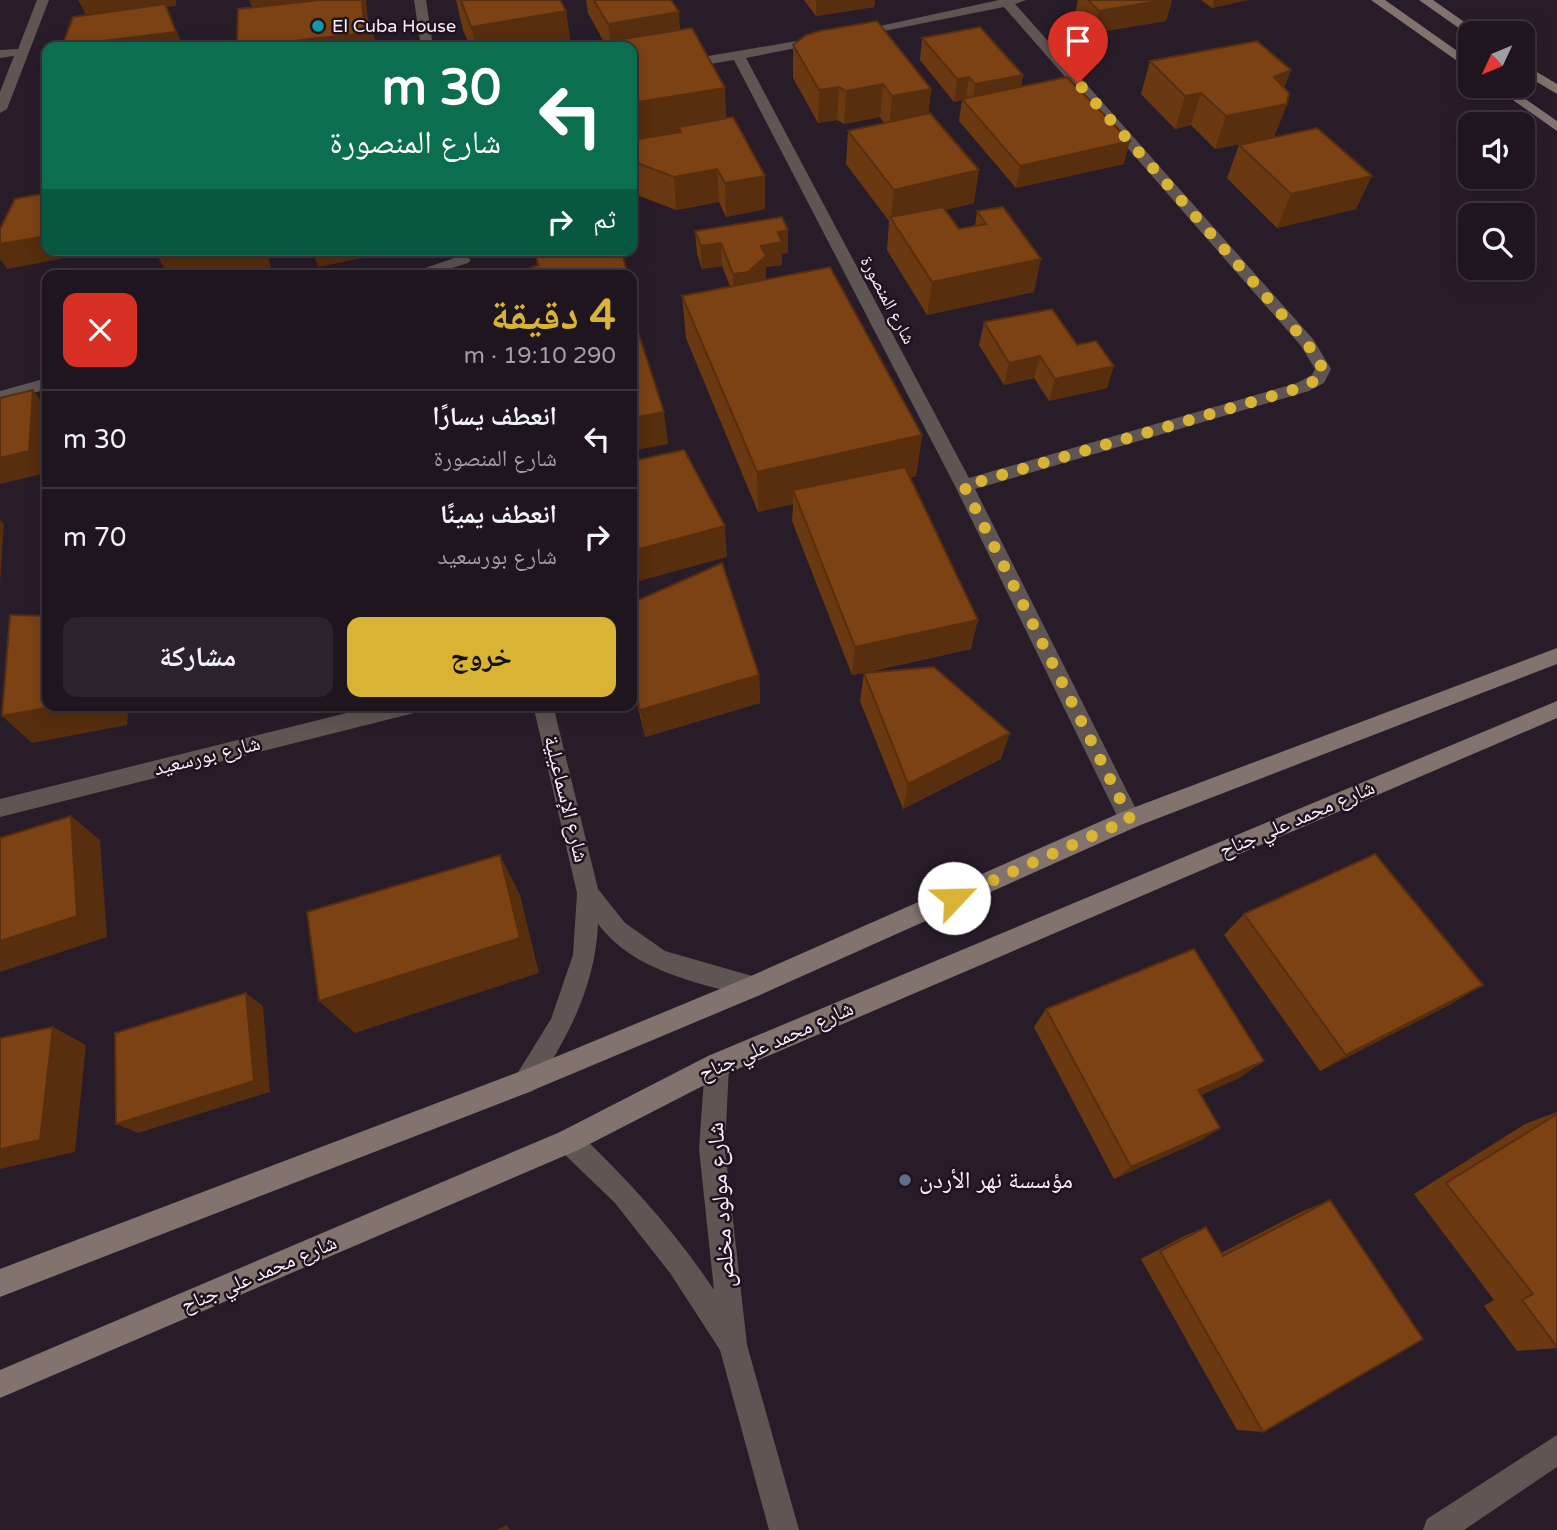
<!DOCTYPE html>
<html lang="ar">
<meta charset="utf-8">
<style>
:root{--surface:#1e151e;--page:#2b222b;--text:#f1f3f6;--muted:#a19fa4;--line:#3c343c;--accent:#d9b334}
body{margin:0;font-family:"Varela Round","Noto Naskh Arabic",sans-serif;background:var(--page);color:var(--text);direction:rtl;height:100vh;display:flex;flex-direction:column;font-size:26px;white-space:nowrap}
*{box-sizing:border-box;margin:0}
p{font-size:23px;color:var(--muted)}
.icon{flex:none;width:38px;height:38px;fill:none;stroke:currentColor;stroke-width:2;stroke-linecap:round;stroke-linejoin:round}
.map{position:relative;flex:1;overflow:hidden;direction:ltr}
.details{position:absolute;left:42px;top:270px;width:595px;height:441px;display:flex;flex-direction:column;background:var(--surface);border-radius:14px;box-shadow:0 4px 18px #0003,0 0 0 2px var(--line);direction:rtl}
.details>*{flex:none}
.banner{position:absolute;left:42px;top:42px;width:595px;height:214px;border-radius:14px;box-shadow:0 4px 18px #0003,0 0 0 2px var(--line);direction:rtl;background:#0b6e4f;color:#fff;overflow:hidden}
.needle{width:46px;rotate:226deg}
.fabs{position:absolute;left:1458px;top:21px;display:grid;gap:14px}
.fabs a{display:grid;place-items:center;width:77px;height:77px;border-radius:14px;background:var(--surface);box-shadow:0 4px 18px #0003,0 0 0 2px var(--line);font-size:35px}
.pin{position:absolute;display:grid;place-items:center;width:60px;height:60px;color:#fff;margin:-72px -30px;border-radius:50% 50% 50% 0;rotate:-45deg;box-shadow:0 0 7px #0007}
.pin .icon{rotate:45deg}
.me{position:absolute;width:77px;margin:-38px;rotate:66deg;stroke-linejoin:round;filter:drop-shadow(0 0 5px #0008)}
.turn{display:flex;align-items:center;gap:24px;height:147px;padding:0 21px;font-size:32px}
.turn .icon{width:91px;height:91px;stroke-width:2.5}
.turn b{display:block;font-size:49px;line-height:60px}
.then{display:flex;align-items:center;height:66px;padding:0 21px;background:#0003;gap:14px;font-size:26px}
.round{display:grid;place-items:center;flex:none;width:74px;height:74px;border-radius:14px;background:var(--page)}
.headline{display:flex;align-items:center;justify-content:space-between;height:119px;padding:0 21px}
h1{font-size:42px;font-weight:700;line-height:52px;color:var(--accent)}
.button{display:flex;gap:14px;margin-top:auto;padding:14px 21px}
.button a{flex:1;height:80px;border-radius:14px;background:var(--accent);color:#111;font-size:28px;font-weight:700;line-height:80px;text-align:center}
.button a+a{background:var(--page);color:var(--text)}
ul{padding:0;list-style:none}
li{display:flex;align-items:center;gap:21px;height:98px;padding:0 21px;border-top:2px solid var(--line)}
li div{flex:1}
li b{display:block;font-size:26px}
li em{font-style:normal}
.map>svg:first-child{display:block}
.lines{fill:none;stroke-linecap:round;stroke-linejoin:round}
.street{fill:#5f5653;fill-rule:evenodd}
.secondary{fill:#82736f;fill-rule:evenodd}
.wall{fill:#6b3911}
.shaded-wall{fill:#572e0e}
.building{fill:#7c4214;stroke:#572e0e;stroke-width:2}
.route{stroke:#d9b334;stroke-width:12;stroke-dasharray:0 21.6}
.culture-dot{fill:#0f9aa8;stroke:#1f131f;stroke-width:2.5}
.service-dot{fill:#5c6f8a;stroke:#1f131f;stroke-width:2.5}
.labels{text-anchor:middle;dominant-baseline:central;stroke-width:5;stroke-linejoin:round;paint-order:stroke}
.far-poi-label{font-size:18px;fill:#f8eff8;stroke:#1f131f;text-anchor:start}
.far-street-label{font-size:18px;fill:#f8eff8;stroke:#1f131f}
.street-label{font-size:21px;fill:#f8eff8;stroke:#1f131f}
.near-poi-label{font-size:24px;fill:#f8eff8;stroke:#1f131f;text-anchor:start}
.near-street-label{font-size:24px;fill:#f8eff8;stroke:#1f131f}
</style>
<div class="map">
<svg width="1557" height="1530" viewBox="0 0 1557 1530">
<rect width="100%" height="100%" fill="#281c28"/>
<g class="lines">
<path class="street" d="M37,0H49L7,109L0,113V92L14,56L0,58V50L18,49Z
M414,0H426L433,47H421Z
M999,0H1026L1015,4L1313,339L1331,369L1324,383L1309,391L975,489L1141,819L1138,826L1130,829L1122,826L955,486L734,60L632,77V69L826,36V42L746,58L969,478L1297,383L1312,375L1315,369L1301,346L1004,7L854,37L848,33Z
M463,255L471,260L468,263L430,275H405Z
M47,378V389L0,403V391Z
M379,705H424L421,711L414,713L0,817V799Z
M533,705H553L598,889L625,923L665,951L752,976L760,979L764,987L760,995L752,998C697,982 634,972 598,924C595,989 567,1038 533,1091L524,1094L515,1091L512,1082L551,1019L573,955L577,893Z
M717,1053L726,1056L729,1065L725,1149L747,1345L799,1530H769L720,1350L670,1273L615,1203L560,1150L556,1141L560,1132L569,1128L578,1132C629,1181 675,1231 714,1290L699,1149L705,1065L708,1056Z
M1557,1435V1467L1464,1530H1423L1427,1519Z"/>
<path class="secondary" d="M1371,0H1385L1470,60V70Z
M1419,0H1433L1480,33L1470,36Z
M1522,63L1557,84V94L1522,73Z
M1493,86H1507L1557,121V131Z
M1557,648V664L1138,826L760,995L524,1094L0,1297V1269L524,1070L744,979L1122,812Z
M1557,701V718L726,1074L578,1150L0,1398V1370L560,1132L708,1056Z"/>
</g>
<path class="wall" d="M456,0H560L566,11L571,47H470L463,30Z
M586,0H671L680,30L726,119L765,209L726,217L719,202L676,210L632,193V47L604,42L588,13Z
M804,0H875L874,7L816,16Z
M1078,0H1172L1166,21L1094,33L1075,13Z
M1201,0H1248L1212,8Z
M922,38L1023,75L1021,86L1124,164L1016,188L959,121L962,100L954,102L920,60Z
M793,45L931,89L928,114L974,203L945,210L959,229L975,226L977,211L1034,292L927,315L887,250L889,221L846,164L848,131L884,123L880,117L844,124L837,120L818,123L793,78Z
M1150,61L1291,70L1284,88L1287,104L1274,137L1356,209L1277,228L1227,178L1239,145L1271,138L1215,149L1191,125L1175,129L1141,94Z
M788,230V253L782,254V265L766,267L765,279L922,435L916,476L910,478L971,649L864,673L1001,759L903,809L860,701L864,673L852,675L792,521L793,504L758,512L686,338L682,296L730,286L722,266L702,269L697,254L695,231Z
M984,322L1107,388L1049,401L1034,378L1004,385L979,345Z
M632,603L759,675L760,703L645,737L632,683Z
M1244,914L1451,1004L1320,1071L1224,935Z
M1046,1009L1241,1077L1201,1095L1220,1128L1200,1141L1114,1179L1034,1027Z
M1557,1112V1348L1517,1351L1484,1306L1494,1300L1414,1194L1525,1124Z
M1330,1200L1263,1432L1237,1430L1141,1259L1184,1236L1206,1227L1221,1253L1303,1211Z"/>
<path class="shaded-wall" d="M78,0H176V6L167,7L183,47H63L62,46L87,17Z
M249,0H366L368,18L377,47H238L266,44Z
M816,0H875L874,7L816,16Z
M1164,0H1172L1166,21L1094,33L1099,11Z
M1214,0H1248L1212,8Z
M566,11L571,47H476L471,27Z
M679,12L681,45L611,47L608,24Z
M1291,70L1278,103L1287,104L1274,137L1215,149L1226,116L1274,77Z
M1023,75L1019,98L972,107L975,84Z
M969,77L966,99L954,102L957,79Z
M883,84L880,117L844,124L846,91Z
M839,87L837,120L818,123L819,90Z
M725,88L727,130L681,132L679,127L680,138L632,147V103Z
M931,89L927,122L889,129L892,96Z
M1201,93L1191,125L1175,129L1185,96Z
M1130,141L1124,164L1016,188L1020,166Z
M717,169L719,202L676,210L674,177Z
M979,170L974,203L893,222L891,220L894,190Z
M765,176V209L726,217L725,183Z
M1372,176L1356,209L1277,228L1291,194Z
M788,230V253L782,254V265L766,267V279L748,294L734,297L733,274L761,246L778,232Z
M47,236V250L102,251L7,269L0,259V244Z
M721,243L722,266L702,269L701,246Z
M154,250H267L271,268L220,275H168Z
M312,250H403L318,267Z
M519,250H536L519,253Z
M1041,259L1034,292L927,315L932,282Z
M632,293L635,318H632Z
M1040,356L1034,378L1004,385L1009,363Z
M1114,366L1107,388L1049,401L1055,379Z
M33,390L47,409L46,473L0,484V458Z
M664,412L668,444L632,451V418Z
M922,435L916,476L798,503L793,490V504L758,512L757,472Z
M0,520L4,524L0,583Z
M725,526L727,557L632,583V551Z
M978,620L971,649L852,675L855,647Z
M759,675L760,703L645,737L640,710Z
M62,705H129L127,725L32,743L2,716Z
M1010,733L1001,759L903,809L908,784Z
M71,816L100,840L107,937L0,972V941Z
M500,855L520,895L539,973L355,1033L319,1001Z
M1483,985L1451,1004L1320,1071L1346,1055Z
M246,993L263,1006L270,1092L138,1133L116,1124Z
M53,1027L86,1045L75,1152L0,1169V1149Z
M1264,1061L1241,1077L1178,1105L1198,1090Z
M1220,1128L1200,1141L1114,1179L1131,1167Z
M507,1525L510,1530H496Z"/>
<path class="building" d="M320,0H362L365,33L237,47L238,9Z
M461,0H560L566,11L471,27Z
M594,0H671L679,12L608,24Z
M1088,0H1164L1099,11Z
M165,4L176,32L62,46L73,17Z
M877,21L931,89L892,96L883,84L846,91L839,87L819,90L793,45L806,35L820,31Z
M980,27L1023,75L975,84L969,77L957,79L922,38Z
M692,28L725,88L632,103V47H571Z
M1257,41L1291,70L1274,77L1289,93L1287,104L1226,116L1201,93L1185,96L1150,61Z
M1067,77L1130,141L1020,166L962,99Z
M930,113L979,170L894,190L848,131Z
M733,117L765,176L725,183L717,169L674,177L632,161V140L681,132L679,127Z
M1317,128L1372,176L1291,194L1239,145Z
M47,193V236L0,244V229L15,199Z
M943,207L959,229L986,224L977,211L1003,207L1041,259L932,282L890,217Z
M782,217L788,230L778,232L782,242L761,246L766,256L748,272L733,274L721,243L701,246L695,231Z
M535,250H621L628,275H532L530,268L538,265Z
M830,267L922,435L757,472L682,296Z
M1052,309L1077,345L1096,341L1114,366L1055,379L1040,356L1009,363L984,322Z
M639,335L664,412L632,418V337Z
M33,390L29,451L0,458V398Z
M684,450L725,526L632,551V461Z
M905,467L978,620L855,647L793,490Z
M722,563L759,675L640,710L632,678V603Z
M10,615L47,616V705H62L2,716Z
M934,667L1010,733L908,784L864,673Z
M71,816L77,916L0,941V838Z
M1375,854L1483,985L1346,1055L1244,914Z
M500,855L520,938L319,1001L307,912Z
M1194,949L1264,1061L1198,1090L1220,1128L1131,1167L1046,1009Z
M246,993L254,1081L116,1124L115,1033Z
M53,1027L40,1140L0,1149V1038Z
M1557,1114V1347L1522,1300L1533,1294L1446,1183Z
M1330,1200L1423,1339L1263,1432L1160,1251L1206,1227L1223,1256Z"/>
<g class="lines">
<path class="route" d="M954,898L1130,819L964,486L1303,387L1318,379L1323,369L1307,343L1078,83"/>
</g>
<circle class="culture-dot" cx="318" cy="26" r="7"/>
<circle class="service-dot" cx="905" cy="1180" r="7"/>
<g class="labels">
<g class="far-poi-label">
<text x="332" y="26">El Cuba House</text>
</g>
<g class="far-street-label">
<text transform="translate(888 300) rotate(62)">شارع المنصورة</text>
</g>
<g class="street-label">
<text transform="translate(207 756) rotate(-14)">شارع بورسعيد</text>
<text transform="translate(566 799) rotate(76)">شارع الإسماعيلية</text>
<text transform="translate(1297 819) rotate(-23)">شارع محمد علي جناح</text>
<text transform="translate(776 1041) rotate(-24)">شارع محمد علي جناح</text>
<text transform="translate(259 1274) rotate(-23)">شارع محمد علي جناح</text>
</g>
<g class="near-poi-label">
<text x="919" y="1180">مؤسسة نهر الأردن</text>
</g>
<g class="near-street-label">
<text transform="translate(721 1205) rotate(-94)">شارع مولود مخلص</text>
</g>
</g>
</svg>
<div class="fabs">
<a><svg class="needle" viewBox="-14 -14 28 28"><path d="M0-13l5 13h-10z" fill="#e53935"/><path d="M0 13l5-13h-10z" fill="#a19fa4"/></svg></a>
<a><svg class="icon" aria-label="sound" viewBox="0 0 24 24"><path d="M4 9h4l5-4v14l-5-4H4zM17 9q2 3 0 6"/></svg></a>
<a><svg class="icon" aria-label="search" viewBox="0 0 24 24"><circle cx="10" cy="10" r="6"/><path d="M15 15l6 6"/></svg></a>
</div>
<div class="pin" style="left:1078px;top:83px;background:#d93025"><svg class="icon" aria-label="arrive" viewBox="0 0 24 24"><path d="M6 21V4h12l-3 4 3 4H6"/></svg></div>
<svg class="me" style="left:954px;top:898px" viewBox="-20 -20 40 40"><circle r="19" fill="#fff"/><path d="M0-13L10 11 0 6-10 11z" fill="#d9b334"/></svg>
<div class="banner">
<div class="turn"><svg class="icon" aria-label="left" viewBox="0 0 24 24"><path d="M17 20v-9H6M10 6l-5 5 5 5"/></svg><div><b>30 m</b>شارع المنصورة</div></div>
<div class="then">ثم<svg class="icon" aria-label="right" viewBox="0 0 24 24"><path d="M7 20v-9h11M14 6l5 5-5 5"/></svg></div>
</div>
<section class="details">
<div class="headline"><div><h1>4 دقيقة</h1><p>290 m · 19:10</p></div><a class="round" style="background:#d93025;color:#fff"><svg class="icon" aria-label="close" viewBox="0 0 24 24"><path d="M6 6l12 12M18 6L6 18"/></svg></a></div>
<ul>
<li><svg class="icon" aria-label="left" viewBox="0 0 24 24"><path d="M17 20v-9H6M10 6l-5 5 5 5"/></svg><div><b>انعطف يسارًا</b><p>شارع المنصورة</p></div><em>30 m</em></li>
<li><svg class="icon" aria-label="right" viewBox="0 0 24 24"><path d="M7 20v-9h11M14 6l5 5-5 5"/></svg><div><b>انعطف يمينًا</b><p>شارع بورسعيد</p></div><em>70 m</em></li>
</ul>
<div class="button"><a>خروج</a><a>مشاركة</a></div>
</section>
</div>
